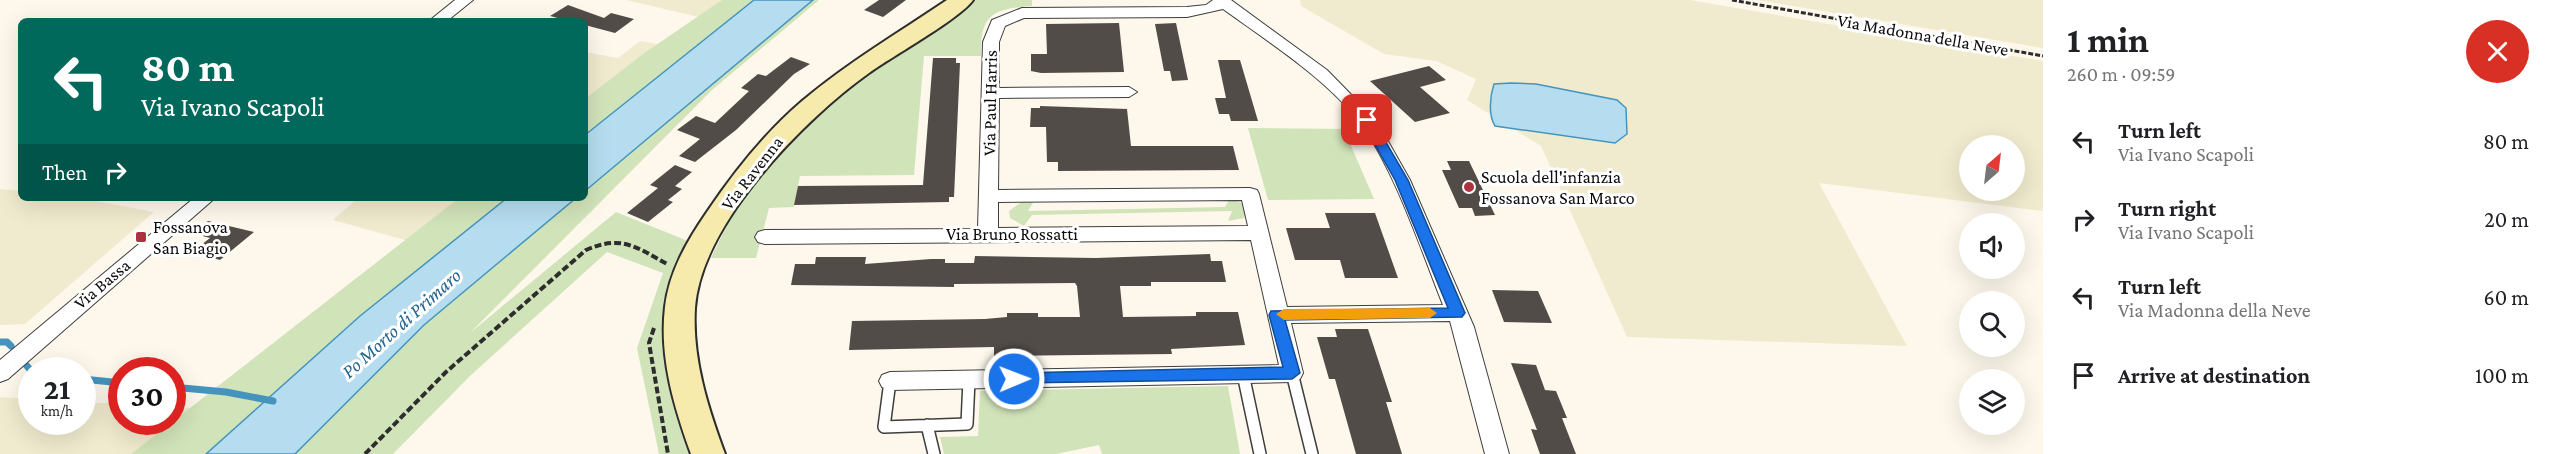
<!DOCTYPE html>
<meta charset="utf-8">
<style>
:root{--surface:#fff;--page:#f6f6f6;--text:#202124;--muted:#757577}
body{margin:0;font-family:"Crimson Pro",serif;background:var(--page);color:var(--text);height:100vh;display:flex;flex-direction:column;font-size:22px;white-space:nowrap}
*{box-sizing:border-box;margin:0}
p{font-size:20px;color:var(--muted)}
.icon{flex:none;width:33px;height:33px;fill:none;stroke:currentColor;stroke-width:2;stroke-linecap:round;stroke-linejoin:round}
.map{position:relative;flex:1;overflow:hidden}
.panel{display:flex;flex-direction:column;background:var(--surface);width:510px}
.panel>*{flex:none}
.guide{position:absolute;left:18px;top:18px;width:570px;height:183px;border-radius:9px;box-shadow:0 6px 24px #0002;background:#00695c;color:#fff;overflow:hidden}
.needle{width:39px;rotate:28deg}
.controls{position:absolute;left:1959px;top:135px;display:grid;gap:12px}
.controls a{display:grid;place-items:center;width:66px;height:66px;border-radius:50%;background:var(--surface);box-shadow:0 6px 24px #0002;font-size:30px}
.speed{position:absolute;left:18px;top:357px;display:flex;gap:12px;font-size:30px;font-weight:700;text-align:center}
.speed>*{display:grid;place-content:center;width:78px;height:78px;border-radius:50%;background:var(--surface);box-shadow:0 6px 24px #0002;line-height:1}
.speed small{font-size:15px;font-weight:400}
.speed .limit{border:9px solid #d22;background:#fff;color:#111}
.pin{position:absolute;display:grid;place-items:center;width:51px;height:51px;color:#fff;margin:-26px;border-radius:12px;box-shadow:0 3px 9px #0006}
.me{position:absolute;width:66px;margin:-33px;rotate:89deg;stroke-linejoin:round;filter:drop-shadow(0 0 4px #0008)}
.turn{display:flex;align-items:center;gap:21px;height:126px;padding:0 24px;font-size:27px}
.turn .icon{width:78px;height:78px;stroke-width:2.5}
.turn b{display:block;font-size:42px;line-height:51px}
.then{display:flex;align-items:center;height:57px;padding:0 24px;background:#0003;gap:12px;font-size:22px}
.round{display:grid;place-items:center;flex:none;width:63px;height:63px;border-radius:32px;background:var(--page)}
.summary{display:flex;align-items:center;justify-content:space-between;height:102px;padding:0 24px}
h1{font-size:36px;font-weight:700;line-height:45px}
ul{padding:0;list-style:none}
li{display:flex;align-items:center;gap:18px;height:78px;padding:0 24px}
li div{flex:1}
li b{display:block;font-size:22px}
li em{font-style:normal}
main{display:flex;flex:1;min-height:0}
.map>svg:first-child{display:block}
.farmland{fill:#f0ebce;fill-rule:evenodd}
.green{fill:#d1e3b9}
.water{fill:#b5ddef;stroke:#4494be;stroke-width:1.5}
.lines{fill:none;stroke-linecap:round;stroke-linejoin:round}
.stream{stroke:#4494be;stroke-width:7}
.building{fill:#524c49}
.service-casing{stroke:#3e3e3e;stroke-width:14}
.minor-casing{stroke:#3e3e3e;stroke-width:2}
.secondary-casing{stroke:#2d2d2d;stroke-width:4}
.path-far1{stroke:#2d2d2d;stroke-width:3;stroke-dasharray:5 2;stroke-linecap:butt}
.path{stroke:#2d2d2d;stroke-width:4;stroke-dasharray:7 3;stroke-linecap:butt}
.service{stroke:#fff;stroke-width:11}
.minor{fill:#fff;fill-rule:evenodd}
.secondary{fill:#f6eaad;fill-rule:evenodd}
.route{fill:#1a73e8;stroke:#114b97;stroke-width:1.5}
.slow{fill:#f59e0b}
.poi-dot{fill:#ac323f;stroke:#fff;stroke-width:2}
.labels{text-anchor:middle;dominant-baseline:central;stroke-width:6;stroke-linejoin:round;paint-order:stroke}
.street-label{font-size:18px;fill:#0b0b0b;stroke:#fff}
.poi-label{font-size:18px;fill:#0b0b0b;stroke:#fff;text-anchor:start}
.water-label{font-size:20px;font-style:italic;fill:#22668f;stroke:#fff}
</style>
<main>
<div class="map">
<svg width="2043" height="454" viewBox="0 0 2043 454">
<rect width="100%" height="100%" fill="#fdf8eb"/>
<path class="farmland" d="M626,0H737L712,20Z
M1300,0H1690L2043,61V211L1819,183L1907,346L1627,337L1541,146L1467,100L1476,79L1436,61L1384,54L1301,6ZM1970,146H2014V190H1970Z
M1757,0H2043V48Z
M640,41L670,46L585,117V52L618,58Z
M0,189L21,191V198H80L154,212L25,324L0,325Z
M358,198H488L430,247L333,220Z
M0,397L31,399L32,422H82L83,402L121,404L122,422H172L173,407L227,410L177,454H0Z"/>
<path class="green" d="M722,0H819L712,90L470,333L616,212L688,241L677,273L670,372L690,454H659L637,348L663,273L607,252L470,376L393,454H131L459,198H585V99L643,54Z
M973,0H1032V6C992,9 980,15 981,56H924L914,175L800,176L794,207L769,208L756,258H711C767,134 865,74 973,0Z
M1248,128L1353,129L1349,141L1374,199L1268,200Z
M1230,198L1248,206L1244,218L1228,221L1232,211L1032,215L1024,226L1010,218L1009,211L1023,201H1034L1028,211L1225,207Z
M1228,386L1240,454H1102L1099,445L1056,454H944L940,437L978,436L980,391Z"/>
<path class="water" d="M754,0H813L585,191V135Z
M1511,83L1536,84L1617,100L1626,108L1627,134L1615,143L1495,126C1488,115 1490,96 1494,84Z
M507,198H576L424,325L295,454H206L360,316Z"/>
<g class="lines">
<path class="stream" d="M0,342H7L11,346
M27,366L32,372
M82,379L122,383
M172,387L226,392L273,401"/>
</g>
<path class="building" d="M879,0H906L883,17L864,10Z
M568,5L604,18L611,13L634,19L615,33L585,25V21H569L550,16Z
M1119,23L1124,72L1041,73L1031,71V54H1047L1046,24Z
M1176,23L1188,80L1172,81L1170,71H1164L1155,24Z
M791,57L810,64L794,74L736,130L695,162L679,156L700,139L677,130L696,116L715,123L749,91L741,88L758,74L766,76Z
M933,58H956V63H960L954,197H949V202L794,205L798,186L923,185Z
M1218,60H1240L1258,121H1231L1229,114H1219L1215,98H1226Z
M1429,66L1446,80L1420,87L1450,113L1415,122L1370,81Z
M1040,106L1127,109L1131,146H1233L1239,170L1058,171V162H1047L1046,127H1030L1031,108H1040Z
M1447,161H1469L1495,215L1475,216L1472,208H1459L1442,170H1451Z
M675,165L692,172L675,186L682,189L668,200L673,202L648,222L627,213L658,188L650,185Z
M1325,213H1375L1398,278H1345L1340,260H1295L1286,228H1330Z
M208,221L254,232L220,260L192,252L210,238L192,233Z
M1210,254L1211,261H1222L1226,282H1151V286H1120L1123,317L1196,316V312H1238L1245,345L1171,349L1172,354L994,356V347L849,350L852,321L985,319L1007,317V313H1038V317H1080L1077,286L1075,283L954,284V287L791,285L795,264H815L816,257H866L865,264L931,259H945V263H974L975,256L1096,258Z
M1492,290L1538,291L1552,323L1504,322Z
M1335,329H1368L1392,402H1386L1402,454H1356L1335,379H1329L1317,337H1337Z
M1511,363L1536,365L1545,390L1556,391L1567,418H1562L1576,454H1540L1531,429L1537,430Z"/>
<g class="lines">
<g class="service-casing">
<path id="service" d="M1292,373L1312,454
M1243,374L1260,454
M890,381L884,427L967,424L969,380
M927,425L934,454"/>
</g>
<g class="minor-casing">
<path id="minor" d="M455,0H473L447,21H429Z
M1213,0H1231L1327,70L1376,120L1410,180L1474,327L1509,454H1485L1450,321L1291,323L1303,373L1300,379L1292,382L890,390L882,387L879,381L882,375L890,372L1279,365L1251,240L765,244L758,242L755,237L758,232L765,230L978,229L983,42L992,20L1022,8L1187,7L1206,5ZM1223,9C1267,41 1327,79 1360,123C1395,170 1421,250 1443,305L1287,307L1259,194L1257,190L1250,188L998,190L999,98L1129,97L1137,92L1129,87L999,88V42L1005,26L1024,18L1187,17ZM1242,200L1248,226L998,228V202Z
M194,198H215L8,379L0,382V360Z"/>
</g>
<g class="secondary-casing">
<path id="secondary" d="M947,0H973C961,18 891,57 869,73C803,120 701,224 695,308C692,359 708,408 725,454H691C674,407 659,357 665,307C669,272 687,241 707,212C734,172 765,133 801,102C847,63 898,33 947,0Z"/>
</g>
<path class="path-far1" d="M1732,0L2043,56"/>
<path class="path" d="M654,328L649,343L668,454
M365,454L446,372L586,250C623,234 637,248 669,265"/>
<use href="#service" class="service"/>
<use href="#minor" class="minor"/>
<use href="#secondary" class="secondary"/>
</g>
<path class="route" d="M1367,116L1373,120L1408,180L1465,313L1462,317L1285,320L1300,373L1292,379L1009,383L1007,379L1014,373L1283,367L1269,315L1271,311L1448,308L1395,180L1361,120Z"/>
<path class="slow" d="M1430,308L1437,313L1430,318L1284,320L1276,314L1284,309Z"/>
<g class="poi-dot">
<circle cx="1469" cy="187" r="6"/>
<rect x="135" y="231" width="12" height="12" rx="3"/>
</g>
<g class="labels">
<g class="street-label">
<text transform="translate(1923 35) rotate(10)">Via Madonna della Neve</text>
<text transform="translate(990 103) rotate(-89)">Via Paul Harris</text>
<text transform="translate(752 173) rotate(-52)">Via Ravenna</text>
<text x="1012" y="234">Via Bruno Rossatti</text>
<text transform="translate(102 284) rotate(-40)">Via Bassa</text>
</g>
<g class="poi-label">
<text x="1481" y="177">Scuola dell'infanzia<tspan x="1481" dy="21">Fossanova San Marco</tspan></text>
<text x="153" y="227">Fossanova<tspan x="153" dy="21">San Biagio</tspan></text>
</g>
<g class="water-label">
<text transform="translate(401 323) rotate(-42)">Po Morto di Primaro</text>
</g>
</g>
</svg>
<div class="controls">
<a><svg class="needle" viewBox="-14 -14 28 28"><path d="M0-13l5 13h-10z" fill="#e53935"/><path d="M0 13l5-13h-10z" fill="#757577"/></svg></a>
<a><svg class="icon" aria-label="sound" viewBox="0 0 24 24"><path d="M4 9h4l5-4v14l-5-4H4zM17 9q2 3 0 6"/></svg></a>
<a><svg class="icon" aria-label="search" viewBox="0 0 24 24"><circle cx="10" cy="10" r="6"/><path d="M15 15l6 6"/></svg></a>
<a><svg class="icon" aria-label="layers" viewBox="0 0 24 24"><path d="M12 4l9 5-9 5-9-5zM3 14l9 5 9-5"/></svg></a>
</div>
<div class="speed"><div>21<small>km/h</small></div><div class="limit">30</div></div>
<div class="pin" style="left:1367px;top:120px;background:#d93025"><svg class="icon" aria-label="arrive" viewBox="0 0 24 24"><path d="M6 21V4h12l-3 4 3 4H6"/></svg></div>
<svg class="me" style="left:1014px;top:379px" viewBox="-20 -20 40 40"><circle r="17" fill="#1a73e8" stroke="#fff" stroke-width="3"/><path d="M0-11L8 9 0 5-8 9z" fill="#fff"/></svg>
<div class="guide">
<div class="turn"><svg class="icon" aria-label="left" viewBox="0 0 24 24"><path d="M17 20v-9H6M10 6l-5 5 5 5"/></svg><div><b>80 m</b>Via Ivano Scapoli</div></div>
<div class="then">Then<svg class="icon" aria-label="right" viewBox="0 0 24 24"><path d="M7 20v-9h11M14 6l5 5-5 5"/></svg></div>
</div>
</div>
<section class="panel">
<div class="summary"><div><h1>1 min</h1><p>260 m · 09:59</p></div><a class="round" style="background:#d93025;color:#fff"><svg class="icon" aria-label="close" viewBox="0 0 24 24"><path d="M6 6l12 12M18 6L6 18"/></svg></a></div>
<ul>
<li><svg class="icon" aria-label="left" viewBox="0 0 24 24"><path d="M17 20v-9H6M10 6l-5 5 5 5"/></svg><div><b>Turn left</b><p>Via Ivano Scapoli</p></div><em>80 m</em></li>
<li><svg class="icon" aria-label="right" viewBox="0 0 24 24"><path d="M7 20v-9h11M14 6l5 5-5 5"/></svg><div><b>Turn right</b><p>Via Ivano Scapoli</p></div><em>20 m</em></li>
<li><svg class="icon" aria-label="left" viewBox="0 0 24 24"><path d="M17 20v-9H6M10 6l-5 5 5 5"/></svg><div><b>Turn left</b><p>Via Madonna della Neve</p></div><em>60 m</em></li>
<li><svg class="icon" aria-label="arrive" viewBox="0 0 24 24"><path d="M6 21V4h12l-3 4 3 4H6"/></svg><div><b>Arrive at destination</b></div><em>100 m</em></li>
</ul>
</section>
</main>
